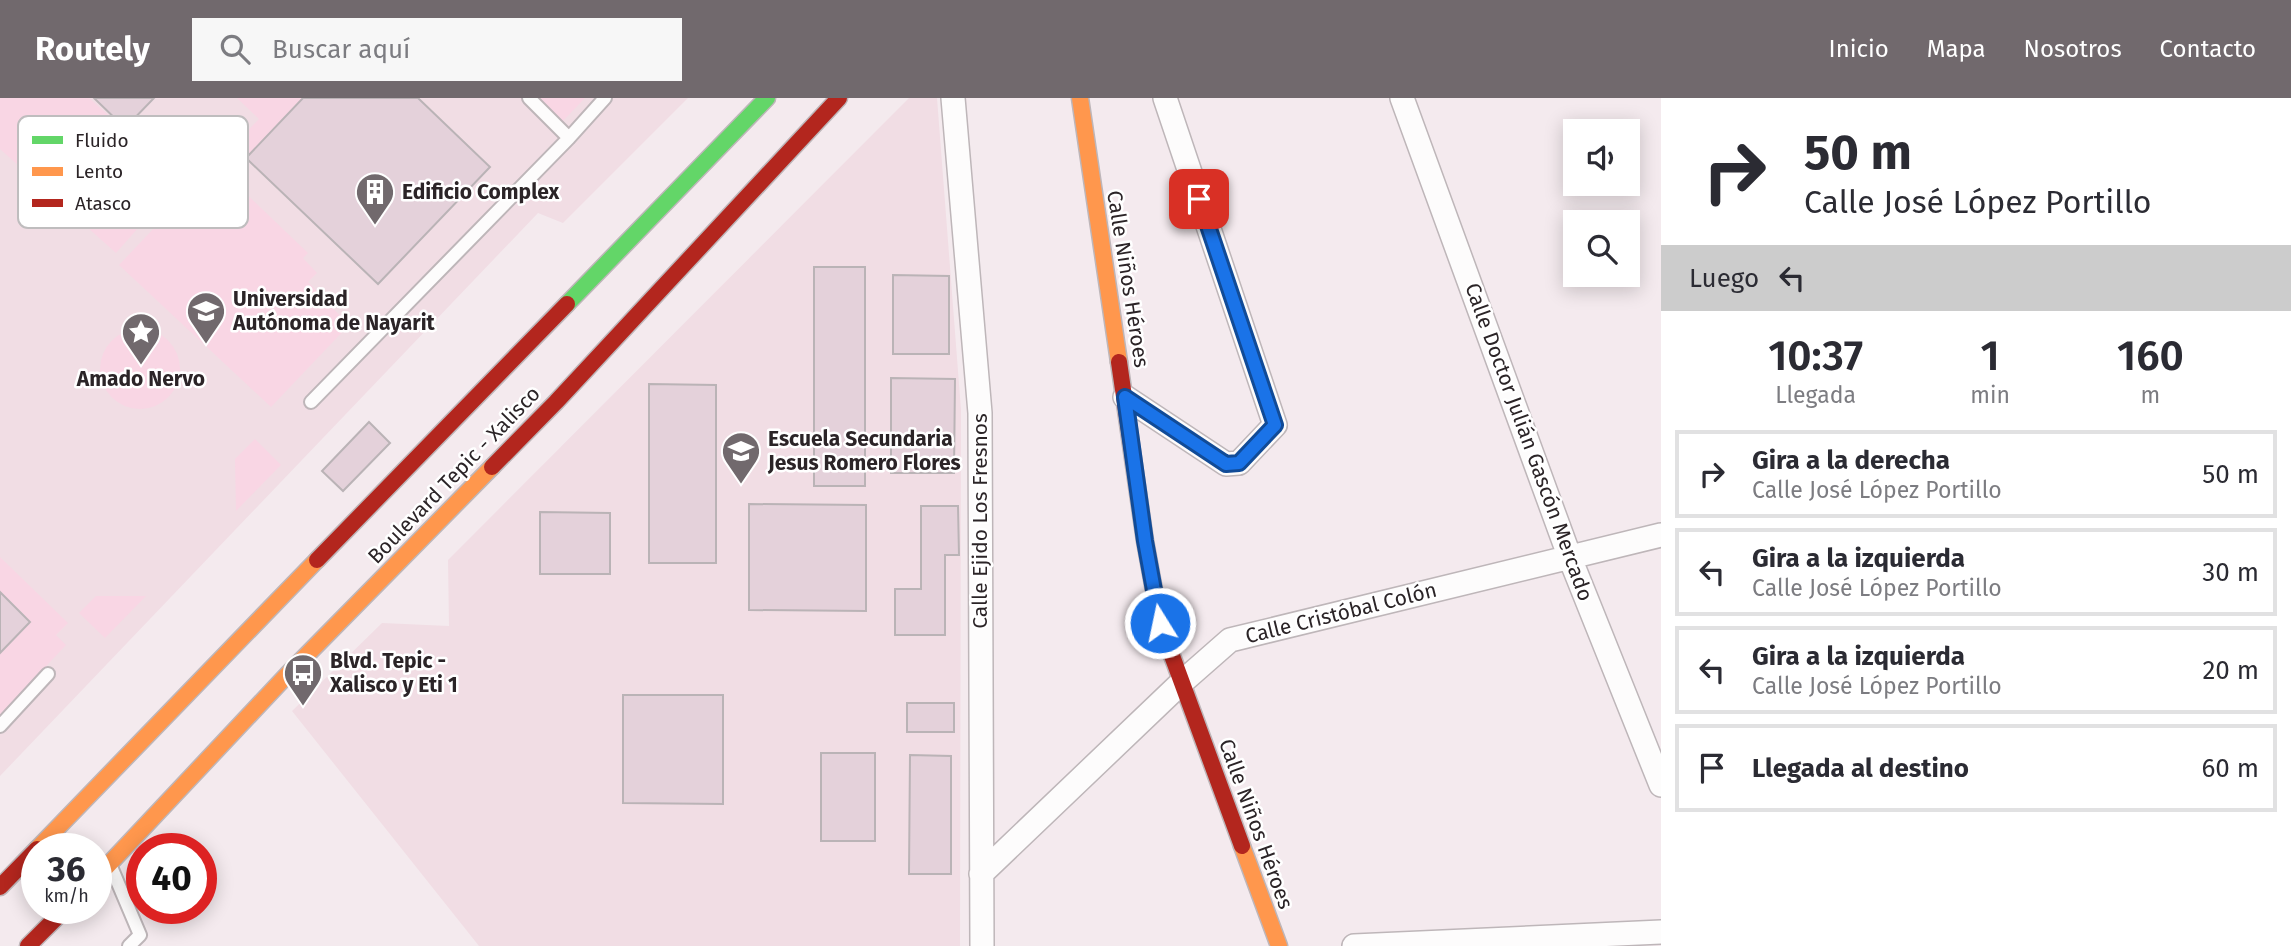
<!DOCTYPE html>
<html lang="es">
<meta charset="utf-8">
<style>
:root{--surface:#fff;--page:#f7f7f7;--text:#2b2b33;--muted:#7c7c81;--line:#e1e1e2;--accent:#71696d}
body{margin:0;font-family:"Fira Sans",sans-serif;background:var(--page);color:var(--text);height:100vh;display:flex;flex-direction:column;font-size:26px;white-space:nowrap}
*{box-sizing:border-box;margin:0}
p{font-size:23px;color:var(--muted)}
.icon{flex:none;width:38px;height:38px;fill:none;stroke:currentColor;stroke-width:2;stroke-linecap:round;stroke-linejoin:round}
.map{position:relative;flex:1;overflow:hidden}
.side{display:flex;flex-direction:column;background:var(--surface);width:630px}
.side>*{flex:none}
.top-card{background:#fff;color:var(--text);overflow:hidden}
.tools{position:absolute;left:1563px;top:21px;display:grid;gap:14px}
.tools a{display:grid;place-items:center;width:77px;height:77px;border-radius:0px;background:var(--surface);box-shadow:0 4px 18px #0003;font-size:35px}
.speed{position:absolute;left:21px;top:735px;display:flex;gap:14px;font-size:35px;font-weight:700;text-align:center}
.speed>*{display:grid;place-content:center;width:91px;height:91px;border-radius:50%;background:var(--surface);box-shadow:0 4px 18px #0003;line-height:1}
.speed small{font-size:18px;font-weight:400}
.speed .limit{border:10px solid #d22;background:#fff;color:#111}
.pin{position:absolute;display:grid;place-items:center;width:60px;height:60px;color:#fff;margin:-30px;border-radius:14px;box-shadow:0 4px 10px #0006}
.me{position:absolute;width:77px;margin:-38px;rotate:350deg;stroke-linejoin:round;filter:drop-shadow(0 0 5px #0008)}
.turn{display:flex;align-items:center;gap:24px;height:147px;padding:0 28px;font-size:32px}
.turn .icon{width:91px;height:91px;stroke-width:2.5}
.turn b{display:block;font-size:49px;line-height:60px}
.then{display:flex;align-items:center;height:66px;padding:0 28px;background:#0003;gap:14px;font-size:26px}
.eta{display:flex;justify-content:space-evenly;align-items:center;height:119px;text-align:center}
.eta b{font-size:42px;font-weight:600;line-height:49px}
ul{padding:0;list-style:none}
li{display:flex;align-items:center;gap:21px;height:88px;margin:0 14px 10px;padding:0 14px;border:4px solid var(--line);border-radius:0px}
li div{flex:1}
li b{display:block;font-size:26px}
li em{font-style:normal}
header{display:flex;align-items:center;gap:42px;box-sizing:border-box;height:98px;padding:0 35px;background:var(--accent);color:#fff}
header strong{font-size:33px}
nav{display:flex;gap:38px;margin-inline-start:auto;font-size:24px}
.search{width:490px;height:63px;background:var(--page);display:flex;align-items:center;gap:18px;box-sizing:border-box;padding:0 24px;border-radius:0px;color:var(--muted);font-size:26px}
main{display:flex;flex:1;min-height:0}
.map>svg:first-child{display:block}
.built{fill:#f1dde4}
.green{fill:#f9d6e4}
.building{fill:#e4d1da;stroke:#bab3b6;stroke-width:2}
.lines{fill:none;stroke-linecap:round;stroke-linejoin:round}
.lane-casing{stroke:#beb6b9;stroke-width:16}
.street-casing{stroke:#beb6b9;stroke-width:26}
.fast-casing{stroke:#beb6b9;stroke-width:19}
.slow-casing{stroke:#beb6b9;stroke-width:19}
.jam-casing{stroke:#beb6b9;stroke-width:19}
.lane{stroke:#fdfcfc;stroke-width:12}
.street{stroke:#fdfcfc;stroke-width:23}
.fast{stroke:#63d668;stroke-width:16}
.slow{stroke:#ff974d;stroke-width:16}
.jam{stroke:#b3261e;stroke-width:16}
.route-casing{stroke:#114b97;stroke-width:18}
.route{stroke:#1a73e8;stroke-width:12}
.labels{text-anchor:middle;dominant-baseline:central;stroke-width:5;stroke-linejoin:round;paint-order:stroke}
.poi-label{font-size:21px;font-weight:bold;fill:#2b2427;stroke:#fff;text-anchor:start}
.street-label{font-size:21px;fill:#2b2427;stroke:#fff}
.key{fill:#fff;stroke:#bfbdbe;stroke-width:2}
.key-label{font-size:19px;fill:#2b2427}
</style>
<header>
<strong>Routely</strong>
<div class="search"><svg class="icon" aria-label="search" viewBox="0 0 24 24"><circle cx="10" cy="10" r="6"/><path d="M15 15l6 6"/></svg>Buscar aquí</div>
<nav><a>Inicio</a><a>Mapa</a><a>Nosotros</a><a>Contacto</a></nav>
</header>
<main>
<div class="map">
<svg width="1661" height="848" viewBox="0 0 1661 848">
<rect width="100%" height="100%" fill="#f4eaee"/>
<path class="built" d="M0,0H688L563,125L538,115L0,678Z
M909,0H937L961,312L960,848H479L292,613L382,525L449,528L448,462Z"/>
<path class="green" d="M0,0H89L125,32L138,18L193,68L116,155L0,51Z
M237,0H303L246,60L233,48L259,21Z
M538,0H585L562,24Z
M215,66L308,155L303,160L317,175L308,184L349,227L271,309L119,167Z
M100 271a40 40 0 1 1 80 0a40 40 0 1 1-80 0Z
M255,341L281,367L236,413L235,361Z
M0,459L68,525L56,537L66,547L0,617V555L30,524L0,494Z
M96,498H146L105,540L79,515Z"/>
<path class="building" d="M94,0H154L125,30Z
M303,0H418L490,69L378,186L246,60Z
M814,169H865V388H814Z
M893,177L949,178V256H893Z
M891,280L955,281L954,375H891Z
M649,286L716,287V465H649Z
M369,324L390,345L343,393L322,373Z
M749,406L866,407V513L749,512Z
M921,408H958L959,457H945V537H895V491H921Z
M540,414L610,415V476H540Z
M0,494L30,524L0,555Z
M623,597H723V706L623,705Z
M907,605H954V634H907Z
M821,655H875V743H821Z
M910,657L951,658V776H909Z"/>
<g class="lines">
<g class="lane-casing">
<path id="lane" d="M529,0L569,40
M311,304L569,40L605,0
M0,628L48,576
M112,771L140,837L129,848"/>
</g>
<g class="street-casing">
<path id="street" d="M953,0L980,315L982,848
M1402,0L1570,460L1661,687
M1125,299L1226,366L1239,365L1275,327L1165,0
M981,776L1181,585L1230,542L1661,437
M1354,848L1661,834"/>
</g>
<g class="fast-casing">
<path id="fast" d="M567,206L767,0"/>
</g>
<g class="slow-casing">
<path id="slow" d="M1080,0L1119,264
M1242,748L1279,848
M37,751L317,462
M96,780L287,577L492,369"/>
</g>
<g class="jam-casing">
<path id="jam" d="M1119,264L1145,443L1160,525L1242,748
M492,369L556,304L839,0
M317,462L567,206
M0,789L37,751
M28,848L66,810"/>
</g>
<use href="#lane" class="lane"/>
<use href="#street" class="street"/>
<use href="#fast" class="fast"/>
<use href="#slow" class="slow"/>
<use href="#jam" class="jam"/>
</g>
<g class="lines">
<g class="route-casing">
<path id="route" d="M1160,525L1145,443L1125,299L1226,366L1239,365L1275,327L1199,101"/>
</g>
<use href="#route" class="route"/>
</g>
<defs>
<g id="building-pin" transform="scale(2.0125)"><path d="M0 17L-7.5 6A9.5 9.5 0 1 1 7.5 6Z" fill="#71696d" stroke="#fff"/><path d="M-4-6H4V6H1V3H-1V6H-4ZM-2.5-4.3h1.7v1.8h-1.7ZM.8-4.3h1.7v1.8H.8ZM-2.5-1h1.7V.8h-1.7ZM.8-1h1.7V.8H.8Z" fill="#fff"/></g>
<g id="university-pin" transform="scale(2.0125)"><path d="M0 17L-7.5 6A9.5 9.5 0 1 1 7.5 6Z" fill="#71696d" stroke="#fff"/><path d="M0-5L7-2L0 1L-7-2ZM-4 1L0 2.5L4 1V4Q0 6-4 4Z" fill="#fff"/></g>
<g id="sight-pin" transform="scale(2.0125)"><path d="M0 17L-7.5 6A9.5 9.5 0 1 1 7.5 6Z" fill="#71696d" stroke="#fff"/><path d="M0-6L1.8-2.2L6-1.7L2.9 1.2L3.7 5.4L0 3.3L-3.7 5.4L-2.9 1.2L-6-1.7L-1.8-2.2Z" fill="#fff"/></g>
<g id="school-pin" transform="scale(2.0125)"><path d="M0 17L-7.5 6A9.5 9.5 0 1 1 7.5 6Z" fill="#71696d" stroke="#fff"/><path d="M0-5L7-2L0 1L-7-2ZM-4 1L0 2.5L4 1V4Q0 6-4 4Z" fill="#fff"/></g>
<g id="bus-pin" transform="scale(2.0125)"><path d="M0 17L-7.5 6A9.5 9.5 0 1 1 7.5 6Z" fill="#71696d" stroke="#fff"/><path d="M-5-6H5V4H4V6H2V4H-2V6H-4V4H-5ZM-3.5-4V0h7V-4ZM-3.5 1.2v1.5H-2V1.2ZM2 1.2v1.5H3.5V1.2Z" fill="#fff"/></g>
</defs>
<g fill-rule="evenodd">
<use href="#building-pin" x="375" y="94"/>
<use href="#university-pin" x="206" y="213"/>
<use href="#sight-pin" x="141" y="234"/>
<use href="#school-pin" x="741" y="353"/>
<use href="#bus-pin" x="303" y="575"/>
</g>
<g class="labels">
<g class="poi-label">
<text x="402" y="94">Edificio Complex</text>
<text x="233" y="201">Universidad<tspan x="233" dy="24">Autónoma de Nayarit</tspan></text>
<text x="141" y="281" text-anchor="middle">Amado Nervo</text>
<text x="768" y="341">Escuela Secundaria<tspan x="768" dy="24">Jesus Romero Flores</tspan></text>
<text x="330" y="563">Blvd. Tepic -<tspan x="330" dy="24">Xalisco y Eti 1</tspan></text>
</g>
<g class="street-label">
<text transform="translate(1128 181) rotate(81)">Calle Niños Héroes</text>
<text transform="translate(1529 344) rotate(70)">Calle Doctor Julián Gascón Mercado</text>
<text transform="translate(454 377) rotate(-46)">Boulevard Tepic - Xalisco</text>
<text transform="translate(980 423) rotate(-90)">Calle Ejido Los Fresnos</text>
<text transform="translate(1341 515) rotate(-14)">Calle Cristóbal Colón</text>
<text transform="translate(1256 726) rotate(70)">Calle Niños Héroes</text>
</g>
</g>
<rect x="18" y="18" width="230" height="112" rx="10" class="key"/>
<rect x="32" y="38" width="31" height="8" fill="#63d668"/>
<rect x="32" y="69" width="31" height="9" fill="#ff974d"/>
<rect x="32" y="101" width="31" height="8" fill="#b3261e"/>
<g class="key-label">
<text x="75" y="49">Fluido</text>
<text x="75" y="80">Lento</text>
<text x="75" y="112">Atasco</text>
</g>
</svg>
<div class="tools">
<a><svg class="icon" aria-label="sound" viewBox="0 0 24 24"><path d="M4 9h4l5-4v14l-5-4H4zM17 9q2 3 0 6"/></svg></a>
<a><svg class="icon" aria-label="search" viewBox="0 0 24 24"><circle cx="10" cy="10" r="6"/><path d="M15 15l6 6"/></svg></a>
</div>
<div class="speed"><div>36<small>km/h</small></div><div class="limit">40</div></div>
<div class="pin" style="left:1199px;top:101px;background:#d93025"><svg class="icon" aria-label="arrive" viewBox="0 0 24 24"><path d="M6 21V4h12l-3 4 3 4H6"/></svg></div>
<svg class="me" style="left:1160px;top:525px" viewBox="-20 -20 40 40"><circle r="17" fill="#1a73e8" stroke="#fff" stroke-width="3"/><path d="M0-11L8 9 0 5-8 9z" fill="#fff"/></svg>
</div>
<section class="side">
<div class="top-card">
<div class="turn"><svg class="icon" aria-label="right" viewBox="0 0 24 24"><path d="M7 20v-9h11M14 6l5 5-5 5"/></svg><div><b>50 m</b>Calle José López Portillo</div></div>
<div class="then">Luego<svg class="icon" aria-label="left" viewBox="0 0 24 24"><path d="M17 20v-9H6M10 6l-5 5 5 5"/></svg></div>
</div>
<div class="eta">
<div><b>10:37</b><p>Llegada</p></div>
<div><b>1</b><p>min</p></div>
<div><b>160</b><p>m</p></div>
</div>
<ul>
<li><svg class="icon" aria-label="right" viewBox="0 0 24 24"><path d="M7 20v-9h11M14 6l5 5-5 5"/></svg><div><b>Gira a la derecha</b><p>Calle José López Portillo</p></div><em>50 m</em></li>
<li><svg class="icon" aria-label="left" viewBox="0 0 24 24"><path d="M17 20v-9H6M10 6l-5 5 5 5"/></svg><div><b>Gira a la izquierda</b><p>Calle José López Portillo</p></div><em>30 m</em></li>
<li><svg class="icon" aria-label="left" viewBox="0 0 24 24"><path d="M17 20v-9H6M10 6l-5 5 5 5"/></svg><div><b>Gira a la izquierda</b><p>Calle José López Portillo</p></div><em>20 m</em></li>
<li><svg class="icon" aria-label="arrive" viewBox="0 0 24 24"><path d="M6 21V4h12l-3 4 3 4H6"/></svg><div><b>Llegada al destino</b></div><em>60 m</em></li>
</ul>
</section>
</main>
